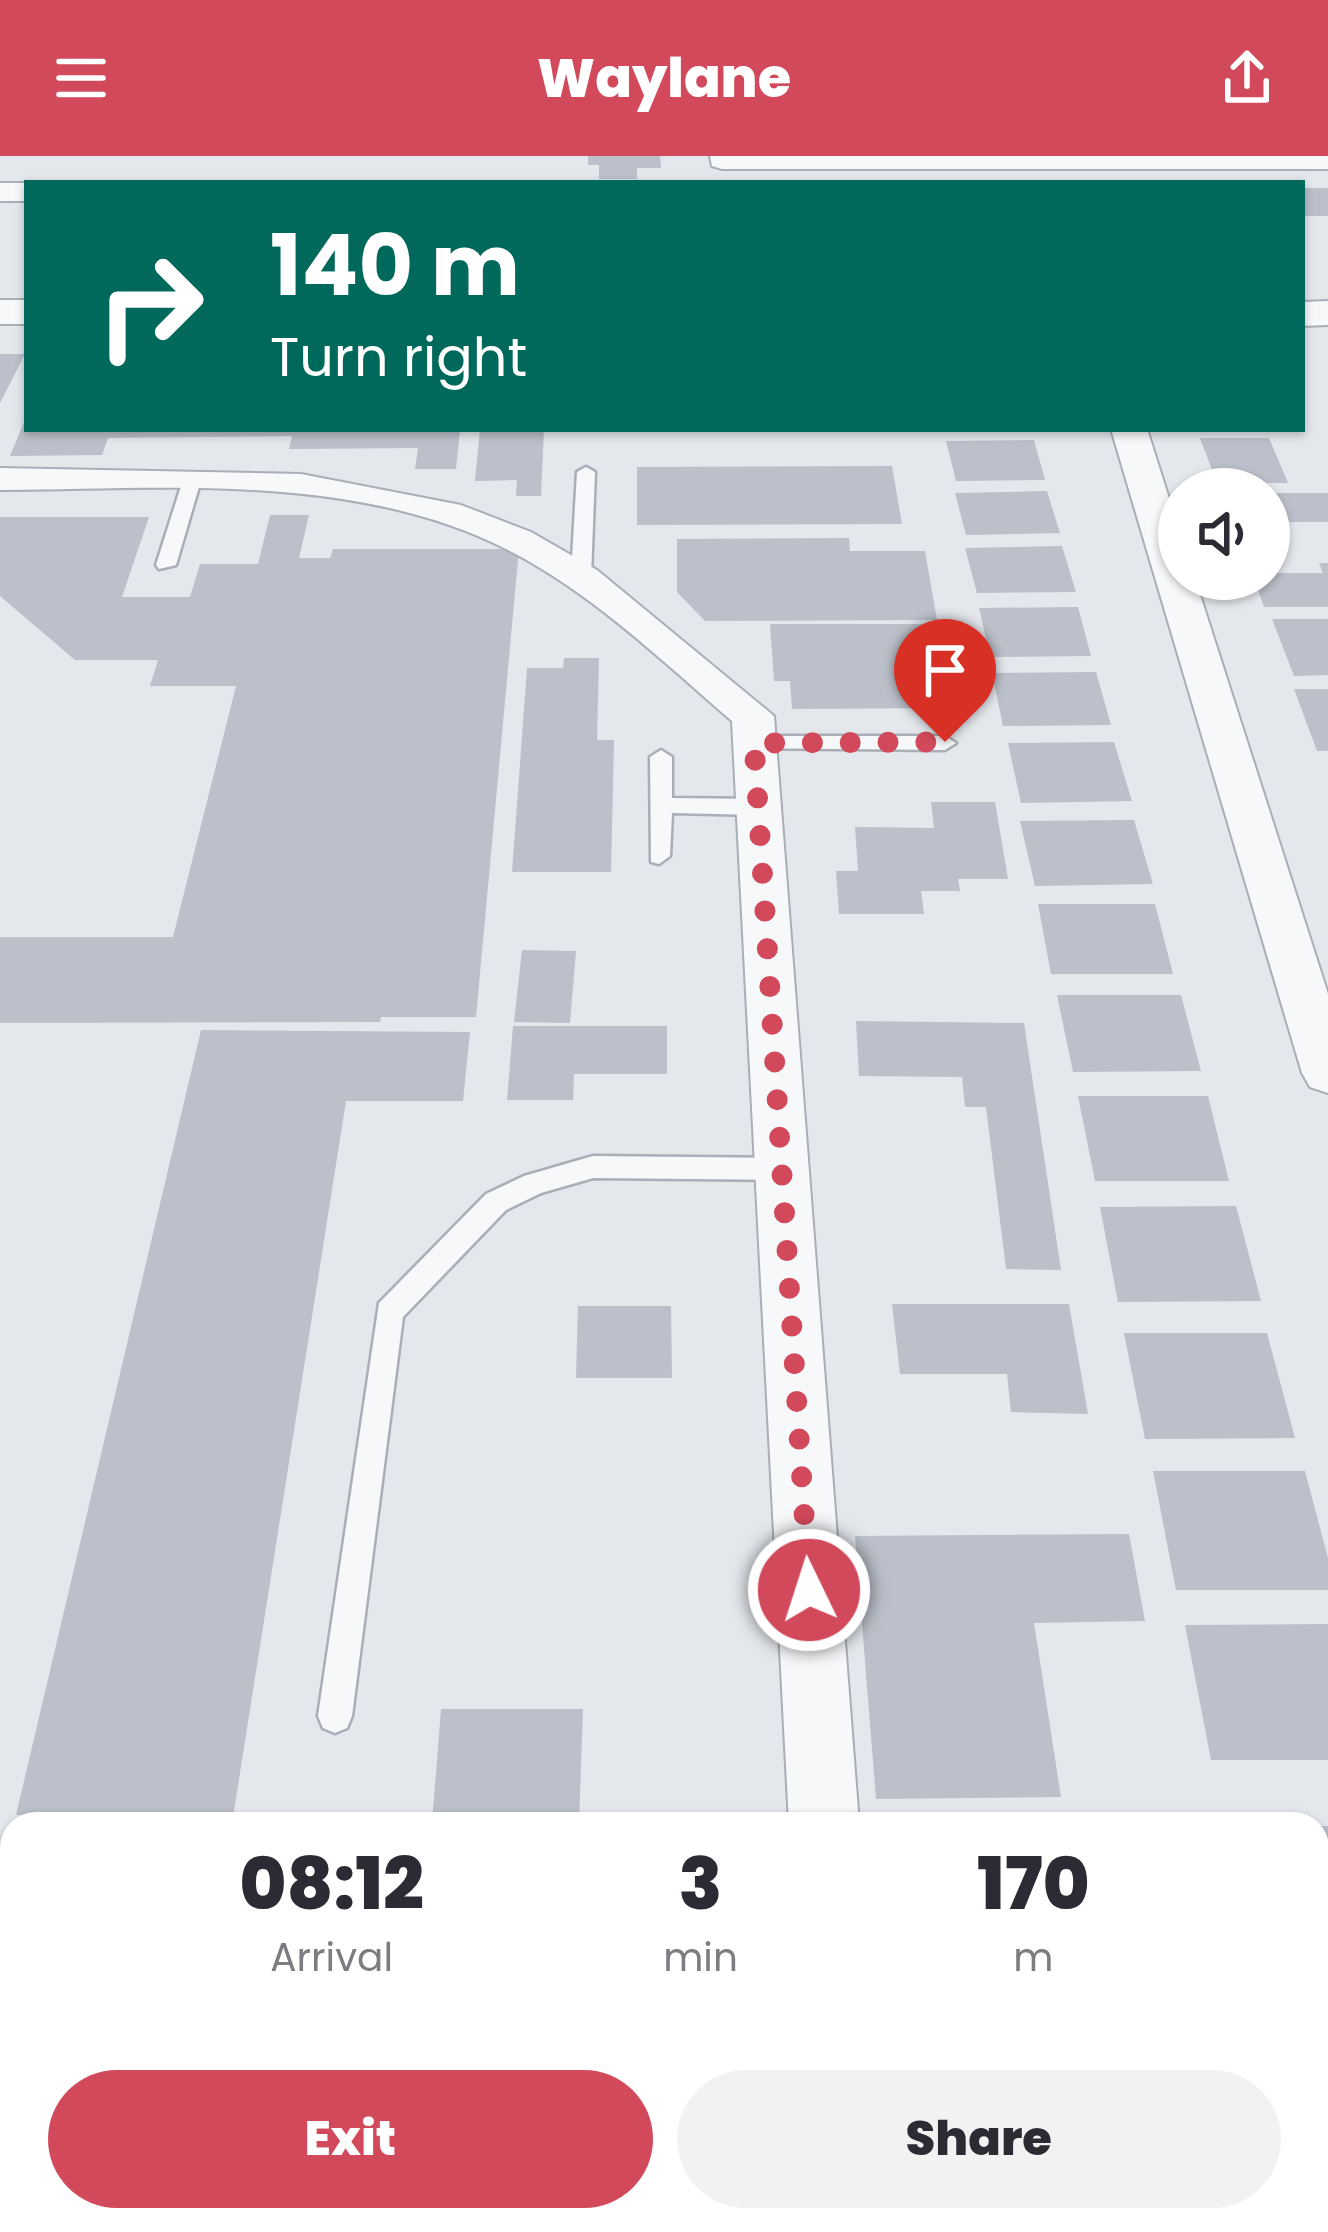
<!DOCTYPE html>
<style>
:root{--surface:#fff;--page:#f2f2f3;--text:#2b2b33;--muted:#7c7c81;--accent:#d1495b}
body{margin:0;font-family:Poppins,sans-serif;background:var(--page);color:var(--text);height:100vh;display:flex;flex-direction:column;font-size:45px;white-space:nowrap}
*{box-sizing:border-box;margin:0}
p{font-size:39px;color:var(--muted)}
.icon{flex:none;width:66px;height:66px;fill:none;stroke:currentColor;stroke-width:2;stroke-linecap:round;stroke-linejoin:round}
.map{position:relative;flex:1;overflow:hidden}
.details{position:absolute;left:0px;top:1656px;width:1329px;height:420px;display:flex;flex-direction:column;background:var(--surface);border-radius:36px 36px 0 0;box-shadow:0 3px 9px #0004}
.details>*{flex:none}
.banner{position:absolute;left:24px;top:24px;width:1281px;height:252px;border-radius:0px;box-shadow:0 3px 9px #0004;background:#00695c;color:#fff;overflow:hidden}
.buttons{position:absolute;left:1158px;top:312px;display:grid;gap:24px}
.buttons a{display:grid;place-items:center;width:132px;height:132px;border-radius:50%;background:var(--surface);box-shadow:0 3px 9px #0004;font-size:60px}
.pin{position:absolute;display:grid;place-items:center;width:102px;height:102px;color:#fff;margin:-123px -51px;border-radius:50% 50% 50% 0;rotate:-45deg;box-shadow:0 0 12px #0007}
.pin .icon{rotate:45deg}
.me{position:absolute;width:132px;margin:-66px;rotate:356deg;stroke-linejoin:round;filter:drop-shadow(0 0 9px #0008)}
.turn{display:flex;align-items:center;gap:42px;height:252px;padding:0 48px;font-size:54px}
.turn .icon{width:156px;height:156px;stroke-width:2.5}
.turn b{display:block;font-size:84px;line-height:102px}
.eta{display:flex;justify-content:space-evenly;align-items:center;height:204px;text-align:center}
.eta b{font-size:72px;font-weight:800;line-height:84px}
.cta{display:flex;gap:24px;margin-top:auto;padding:24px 48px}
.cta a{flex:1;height:138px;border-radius:72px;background:var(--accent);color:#fff;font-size:48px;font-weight:800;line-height:138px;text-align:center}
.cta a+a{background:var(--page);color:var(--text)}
header{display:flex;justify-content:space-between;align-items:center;height:156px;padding:0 48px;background:var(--accent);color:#fff;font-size:54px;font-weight:800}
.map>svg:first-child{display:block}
.building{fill:#bbc0ca}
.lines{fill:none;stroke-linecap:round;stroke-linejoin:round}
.service-casing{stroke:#a9aeb7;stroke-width:5}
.minor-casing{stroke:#a9aeb7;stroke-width:4}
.tertiary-casing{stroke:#a9aeb7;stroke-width:4}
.service{fill:#f7f8fa;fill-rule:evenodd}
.minor{fill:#f7f8fa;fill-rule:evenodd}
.tertiary{fill:#f7f8fa;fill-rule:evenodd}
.route{stroke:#d1495b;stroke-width:21;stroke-dasharray:0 37.8}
</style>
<header><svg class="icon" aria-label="menu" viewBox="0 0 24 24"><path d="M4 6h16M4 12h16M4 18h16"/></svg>Waylane<svg class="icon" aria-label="share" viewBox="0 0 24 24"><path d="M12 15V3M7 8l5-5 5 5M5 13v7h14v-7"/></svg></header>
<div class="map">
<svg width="1328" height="2076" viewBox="0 0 1328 2076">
<rect width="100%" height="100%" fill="#e4e7ec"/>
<path class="building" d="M588,0H660L661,12H637V23H599V9H588Z
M1302,32H1328V60H1302Z
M0,198H25L0,247Z
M27,259V273H460L456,313H415L418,292L289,293L292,280L108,282L102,299L10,300Z
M480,273H544L541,340H516L517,324L475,325Z
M1200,282H1269L1288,327H1217Z
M1034,284L1045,324L956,325L946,285Z
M892,310L902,368L637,369V311Z
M1047,335L1060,377L966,379L955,337Z
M1269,337H1328V366H1269Z
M270,359H309L299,402H330L333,393H519L476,861H381L380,866L0,867V781H173L236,530H150L158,504H75L0,440V361H149L122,441H190L200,408H258Z
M849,382L850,395H925L937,464L705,465L677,436V383Z
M1062,390L1076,436L977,437L965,392Z
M1319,407H1328V451H1264L1254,423H1269V417H1323Z
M1078,451L1091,500L990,501L979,452Z
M1272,463H1328V519L1294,520Z
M770,468H944L955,525L942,524L947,552L792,553L790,525H774Z
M564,502H599L597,584H614L611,716H512L527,512H563Z
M1096,516L1111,569L1003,570L992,517Z
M1294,533H1328V595H1317Z
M1114,586L1132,645L1021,647L1008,587Z
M931,646H995L1008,723H958L960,735H921L924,758H839L836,715H858L855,671L934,672Z
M1134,664L1153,728L1035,730L1020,665Z
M1038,748H1155L1173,818H1051Z
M522,794L576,795L570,867L514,866Z
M1057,839H1181L1201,915L1073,916Z
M856,865L1024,867L1061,1114L1006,1113L986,951H965L962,921L859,920Z
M513,870H667V918H574L573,944H507Z
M201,874L470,876L463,945H346L233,1661L16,1659Z
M1078,940H1208L1229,1025H1095Z
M1236,1050L1261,1145L1118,1146L1100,1051Z
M892,1148H1069L1088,1258L1011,1256L1007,1218H900Z
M578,1150H671L672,1222H576Z
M1124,1177H1267L1295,1282L1145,1283Z
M1153,1315H1305L1328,1402V1434H1176Z
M1129,1378L1145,1465L1034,1467L1061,1641L876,1643L855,1380Z
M1328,1468V1604H1211L1185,1469Z
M441,1553H583L579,1668H432Z
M1317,1670H1328V1928H1317Z
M0,1711H12V1928H0Z"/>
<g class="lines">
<g class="service-casing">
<path id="service" d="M586,311L595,316L591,420L581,426L571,420L577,316Z
M192,319L201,324L176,409L159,413L156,409L183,324Z
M754,580H945L956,587L945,594L746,592L743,587Z
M661,594L672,601V642L758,643L769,651L758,659L672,657L670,700L659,708L651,706L650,601Z
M593,1000L782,1002L791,1005L795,1013L791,1021L782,1024L593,1022L541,1037L506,1054L403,1161L352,1560L347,1572L335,1577L323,1572L318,1560L379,1147L486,1038L524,1020Z
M706,2064H746L747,2076H707Z
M1017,2064H1057L1059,2076H1019Z"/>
</g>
<g class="minor-casing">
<path id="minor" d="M710,0H1328V13H722L712,10Z
M0,27H27V45H0Z
M1111,273H1147L1179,374V423H1195L1328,838V937L1310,931L1302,917Z
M0,312L301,318L461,349L531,376L597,414L774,560L859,1668H789L732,565C660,503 591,436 506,393C354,316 165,333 0,334Z
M272,2064H366L361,2076H267Z"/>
</g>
<g class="tertiary-casing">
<path id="tertiary" d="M0,144H27V168H0Z
M1328,145V169L1302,170V146Z"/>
</g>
<use href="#service" class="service"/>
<use href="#minor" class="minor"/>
<use href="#tertiary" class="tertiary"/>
</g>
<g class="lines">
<path class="route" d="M809,1434L754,587L945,586"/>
</g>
</svg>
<div class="buttons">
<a><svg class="icon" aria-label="sound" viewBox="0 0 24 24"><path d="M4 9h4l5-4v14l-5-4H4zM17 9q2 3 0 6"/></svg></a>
</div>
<div class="pin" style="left:945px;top:586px;background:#d93025"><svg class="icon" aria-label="arrive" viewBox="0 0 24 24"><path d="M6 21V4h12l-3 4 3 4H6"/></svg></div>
<svg class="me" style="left:809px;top:1434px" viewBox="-20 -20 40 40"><circle r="17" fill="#d1495b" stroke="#fff" stroke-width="3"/><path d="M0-11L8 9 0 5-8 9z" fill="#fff"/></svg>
<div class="banner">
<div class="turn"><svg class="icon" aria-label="right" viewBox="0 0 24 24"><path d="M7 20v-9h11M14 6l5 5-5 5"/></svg><div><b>140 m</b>Turn right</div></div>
</div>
<section class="details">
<div class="eta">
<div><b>08:12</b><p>Arrival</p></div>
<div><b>3</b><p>min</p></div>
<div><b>170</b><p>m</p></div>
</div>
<div class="cta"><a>Exit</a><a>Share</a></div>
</section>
</div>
